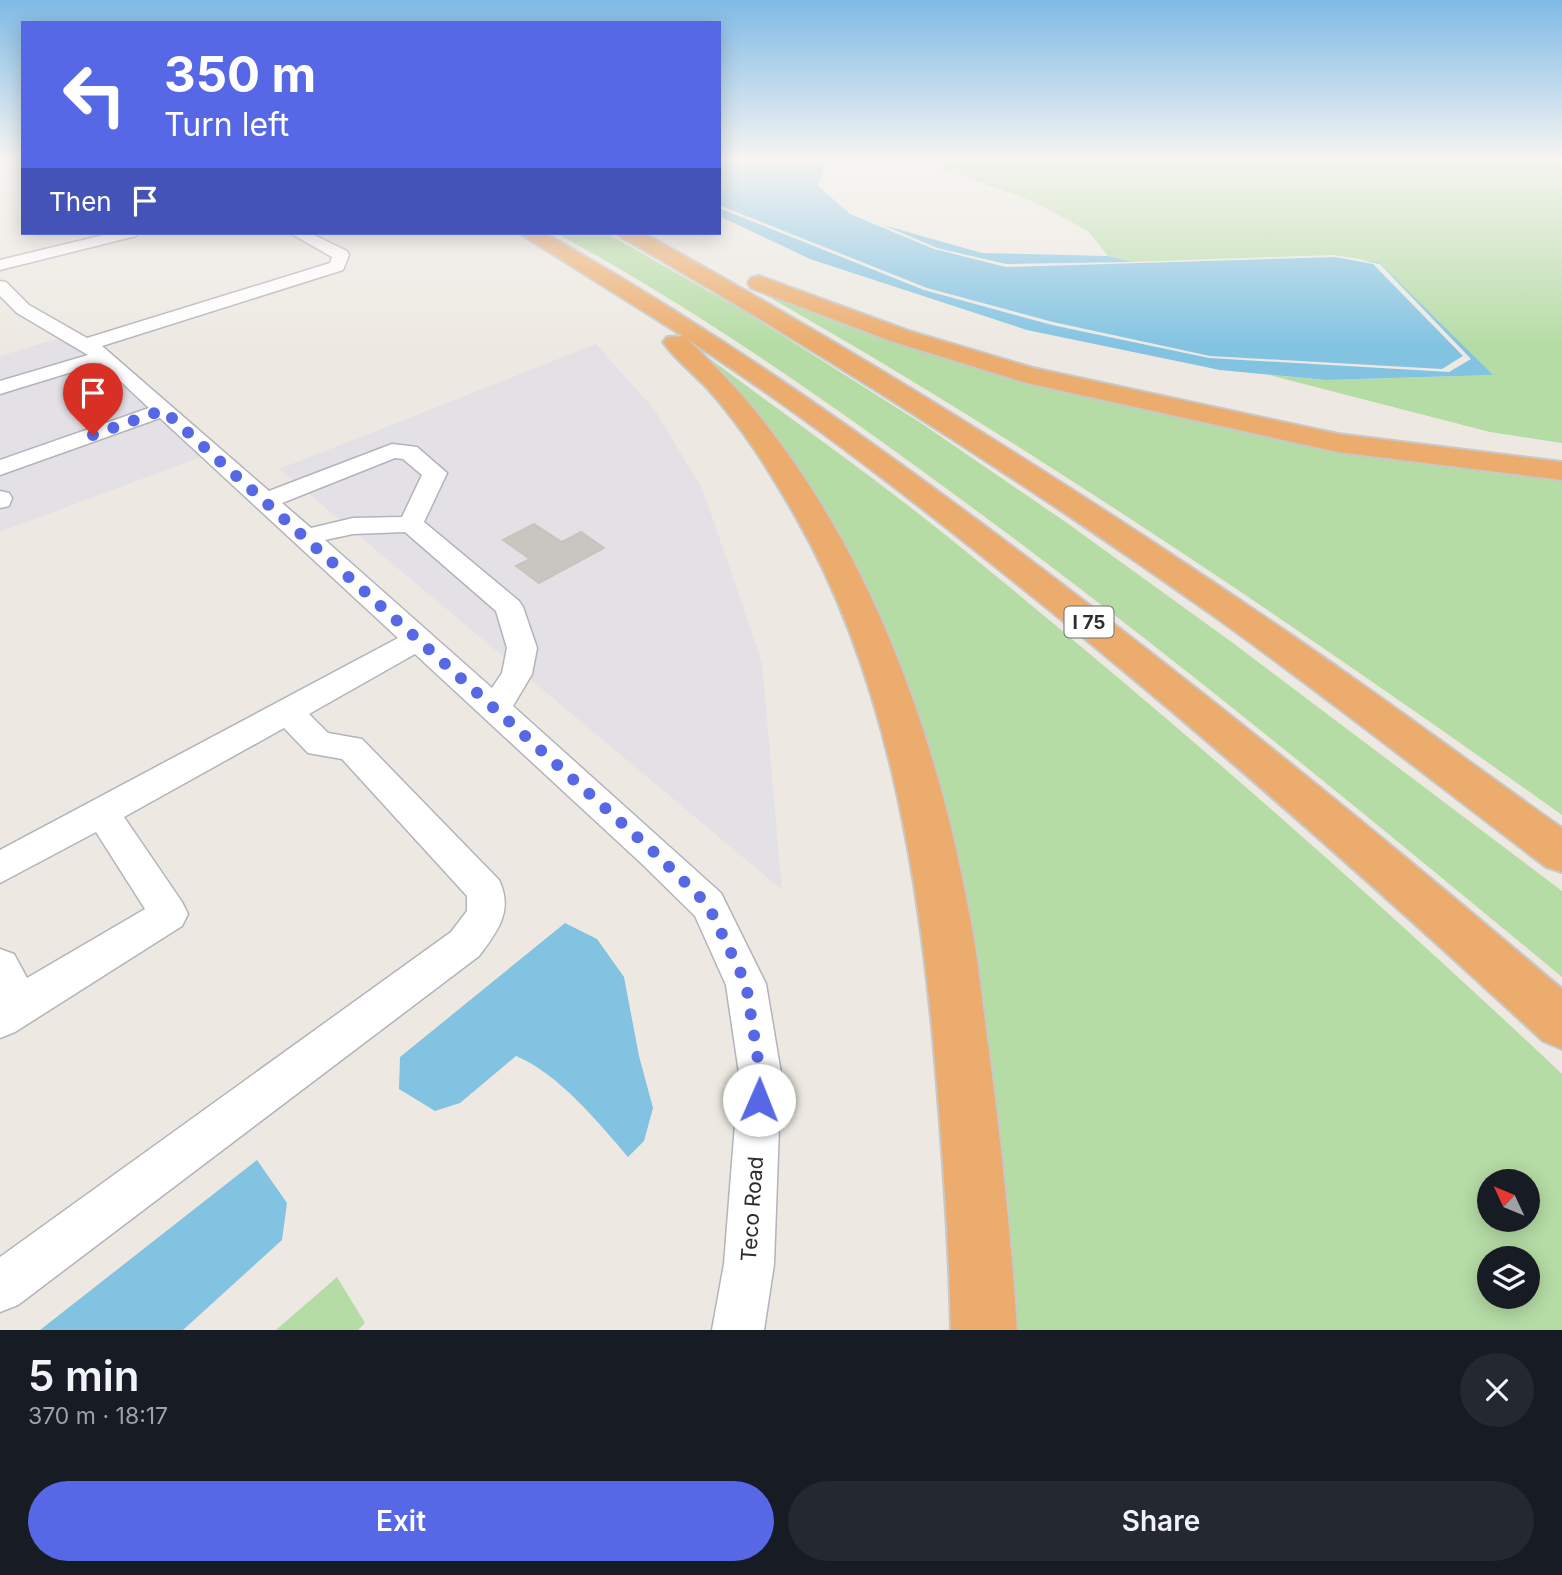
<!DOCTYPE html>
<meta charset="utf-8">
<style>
:root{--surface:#171b24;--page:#242831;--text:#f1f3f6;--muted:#9ea1a6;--accent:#5668e6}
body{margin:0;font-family:Inter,sans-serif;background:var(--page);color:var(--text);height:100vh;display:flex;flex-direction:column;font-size:26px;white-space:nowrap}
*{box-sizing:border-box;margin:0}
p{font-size:23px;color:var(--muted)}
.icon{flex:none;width:38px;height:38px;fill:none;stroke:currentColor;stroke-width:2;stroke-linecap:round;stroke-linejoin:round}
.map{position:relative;height:1330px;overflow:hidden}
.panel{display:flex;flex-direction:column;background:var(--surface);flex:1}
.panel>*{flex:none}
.hud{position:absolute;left:21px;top:21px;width:700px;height:214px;border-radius:0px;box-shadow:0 4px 18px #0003;background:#5668e6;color:#fff;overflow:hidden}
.needle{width:46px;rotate:314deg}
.buttons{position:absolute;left:1477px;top:1169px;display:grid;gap:14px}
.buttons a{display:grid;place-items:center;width:63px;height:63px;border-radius:50%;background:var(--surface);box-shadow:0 4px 18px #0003;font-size:35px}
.pin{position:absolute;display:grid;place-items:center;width:60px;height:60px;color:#fff;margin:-72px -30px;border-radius:50% 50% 50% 0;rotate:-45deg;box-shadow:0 0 7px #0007}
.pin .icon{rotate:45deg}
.me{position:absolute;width:77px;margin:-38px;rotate:1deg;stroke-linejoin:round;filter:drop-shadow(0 0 5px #0008)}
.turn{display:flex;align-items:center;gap:24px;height:147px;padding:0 28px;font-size:32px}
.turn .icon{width:91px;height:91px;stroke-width:2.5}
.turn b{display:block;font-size:49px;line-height:60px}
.then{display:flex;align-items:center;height:66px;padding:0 28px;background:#0003;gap:14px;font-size:26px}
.round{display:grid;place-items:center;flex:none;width:74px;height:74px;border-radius:37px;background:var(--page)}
.summary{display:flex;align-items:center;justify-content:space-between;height:119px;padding:0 28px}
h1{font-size:42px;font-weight:600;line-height:52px}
.button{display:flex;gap:14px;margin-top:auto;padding:14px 28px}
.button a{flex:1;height:80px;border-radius:42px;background:var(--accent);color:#fff;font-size:28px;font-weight:600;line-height:80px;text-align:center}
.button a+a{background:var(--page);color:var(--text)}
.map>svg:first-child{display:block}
.industrial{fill:#e3e1e6}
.green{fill:#b5dca5;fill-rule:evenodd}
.water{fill:#82c3e2}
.building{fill:#c9c5c0;stroke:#c8c4bb;stroke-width:2}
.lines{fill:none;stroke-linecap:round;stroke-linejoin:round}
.minor-casing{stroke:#b2b3bc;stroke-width:3}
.highway-casing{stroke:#c8c8c8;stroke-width:4}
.minor{fill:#fff;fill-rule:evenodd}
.highway{fill:#ecac6d;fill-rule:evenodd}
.route{stroke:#5668e6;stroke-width:12;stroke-dasharray:0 21.6}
.labels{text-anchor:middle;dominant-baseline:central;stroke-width:7;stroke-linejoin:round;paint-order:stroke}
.shield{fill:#fff;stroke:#6c6c6c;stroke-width:2}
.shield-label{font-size:19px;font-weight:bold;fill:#2d2d2d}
.street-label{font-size:21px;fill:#2d2d2d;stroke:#fff}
</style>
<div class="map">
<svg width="1562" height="1330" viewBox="0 0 1562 1330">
<rect width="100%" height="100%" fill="#ede9e2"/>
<path class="industrial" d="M60,338L95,359L201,457L0,532V356Z
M596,344L654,409L703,490L762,662L782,890L279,469Z"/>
<path class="green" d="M921,161H1562V443L1490,432L1269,375L1326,380L1492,375L1379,262L1333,255L1132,262L1108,256L1088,231L1032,201Z
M556,233H606L747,313L924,425L1067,523L1233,643L1562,891V977C1366,815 1170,653 966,503C834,406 700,311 556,233Z
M753,288L1022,377L1562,475V815C1300,629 1033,446 753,288Z
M706,356C788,417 873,476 953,541C1163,711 1366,889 1562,1074V1330H1002L876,628L700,357ZM1489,1181H1528V1220H1489ZM1489,1258H1528V1297H1489Z
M337,1277L365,1323L358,1330H276Z"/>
<path class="water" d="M719,161H827L818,186L850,214L934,249L1006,267L1335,257L1373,264L1463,356L1442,369L1210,356L1053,322L927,288L719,205Z
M719,208L924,290L1052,325L1209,358L1449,372L1471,359L1380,264L1361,260L1379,262L1493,375L1326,380L1220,370L1027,330L810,259L719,216Z
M883,225L982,253L1108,256L1132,262L1006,264L937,248Z
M565,923L597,939L624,977L639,1056L653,1108L644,1141L628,1157C598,1122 559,1074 516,1056L460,1103L435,1111L399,1089L400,1057Z
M257,1160L287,1203L282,1240L183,1330H40Z"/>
<path class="building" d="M534,524L562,542L581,532L604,548L539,583L516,566L530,559L503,540Z"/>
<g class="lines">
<g class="minor-casing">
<path id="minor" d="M112,233H138L136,236L0,270V260Z
M290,233H310L347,251L349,255L343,270L102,346L269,491L392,444L417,447L447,473L424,522L519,601L523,607L537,648L532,674L513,706L721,893L766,984L781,1073L774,1264L764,1330H712L724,1264L739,1073L726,985L695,916L642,864L415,654L309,714L328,733L362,739L499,880C514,911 497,932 479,956L18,1305L0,1312V1257L451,932L467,911V896L342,759L308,753L284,728L124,817L182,902L188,914L182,926L15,1032L0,1038V949L14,954L27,978L145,909L96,832L0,883V850L398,638L160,418L0,475V460L149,408L101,363L0,394V381L88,355L17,313L0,296V281L6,282L29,305L87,338L330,263L332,257ZM395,458L403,459L422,475L402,517L353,518L311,528L282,503ZM405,532L496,611L507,648L502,673L492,688L325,540L353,534Z
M0,491L9,493L12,498L9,506L0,508Z"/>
</g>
<g class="highway-casing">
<path id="highway" d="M519,233H544C719,331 881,447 1041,568C1219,703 1392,844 1562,989V1049L1543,1041C1374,885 1202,732 1022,588C914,501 804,415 687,339C714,365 741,392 764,422C873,560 936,736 968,908C978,956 982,1004 989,1052C1001,1144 1011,1237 1017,1330H951C949,1236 942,1143 934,1049C918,871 887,678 797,519C771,473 743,428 707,388C693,373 675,359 663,342L667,337L683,336Z
M618,233H643C863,354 1076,488 1284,630C1378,694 1469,762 1562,828V872L1546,867C1437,784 1329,699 1218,619C1025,482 826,355 621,237Z
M759,276L909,331L1033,368L1338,434L1562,462V480L1338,452L1027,383L891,341L751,288L748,283L751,278Z"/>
</g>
<use href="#minor" class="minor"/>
<use href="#highway" class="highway"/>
</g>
<linearGradient id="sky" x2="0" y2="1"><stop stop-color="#7fbae6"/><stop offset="0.46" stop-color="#f7f5f2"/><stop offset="1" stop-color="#f7f5f2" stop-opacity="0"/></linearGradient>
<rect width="1562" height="347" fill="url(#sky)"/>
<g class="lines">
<path class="route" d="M93,435L163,410L655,853L708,905L746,984L760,1073L759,1100"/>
</g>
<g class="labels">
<rect class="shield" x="1064.5" y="606.5" width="49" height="31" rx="5"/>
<g class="shield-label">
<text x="1089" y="622">I 75</text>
</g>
<g class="street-label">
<text transform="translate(752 1209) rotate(-86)">Teco Road</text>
</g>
</g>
</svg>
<div class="buttons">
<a><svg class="needle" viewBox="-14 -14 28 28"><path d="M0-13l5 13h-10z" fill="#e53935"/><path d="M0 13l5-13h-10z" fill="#9ea1a6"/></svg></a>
<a><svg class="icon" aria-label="layers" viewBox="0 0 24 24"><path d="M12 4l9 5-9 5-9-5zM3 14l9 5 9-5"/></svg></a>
</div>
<div class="pin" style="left:93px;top:435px;background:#d93025"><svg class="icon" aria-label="arrive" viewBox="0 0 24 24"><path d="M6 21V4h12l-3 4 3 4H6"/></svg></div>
<svg class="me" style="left:759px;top:1100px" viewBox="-20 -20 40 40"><circle r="19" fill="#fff"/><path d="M0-13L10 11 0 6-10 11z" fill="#5668e6"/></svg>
<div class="hud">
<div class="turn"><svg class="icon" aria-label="left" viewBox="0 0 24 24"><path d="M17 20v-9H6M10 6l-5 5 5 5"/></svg><div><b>350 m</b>Turn left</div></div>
<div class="then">Then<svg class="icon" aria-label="arrive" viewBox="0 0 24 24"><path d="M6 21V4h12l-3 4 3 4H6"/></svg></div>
</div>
</div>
<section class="panel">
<div class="summary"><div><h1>5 min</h1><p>370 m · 18:17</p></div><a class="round"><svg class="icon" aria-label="close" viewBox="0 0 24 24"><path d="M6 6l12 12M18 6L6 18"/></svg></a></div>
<div class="button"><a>Exit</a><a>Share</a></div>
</section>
